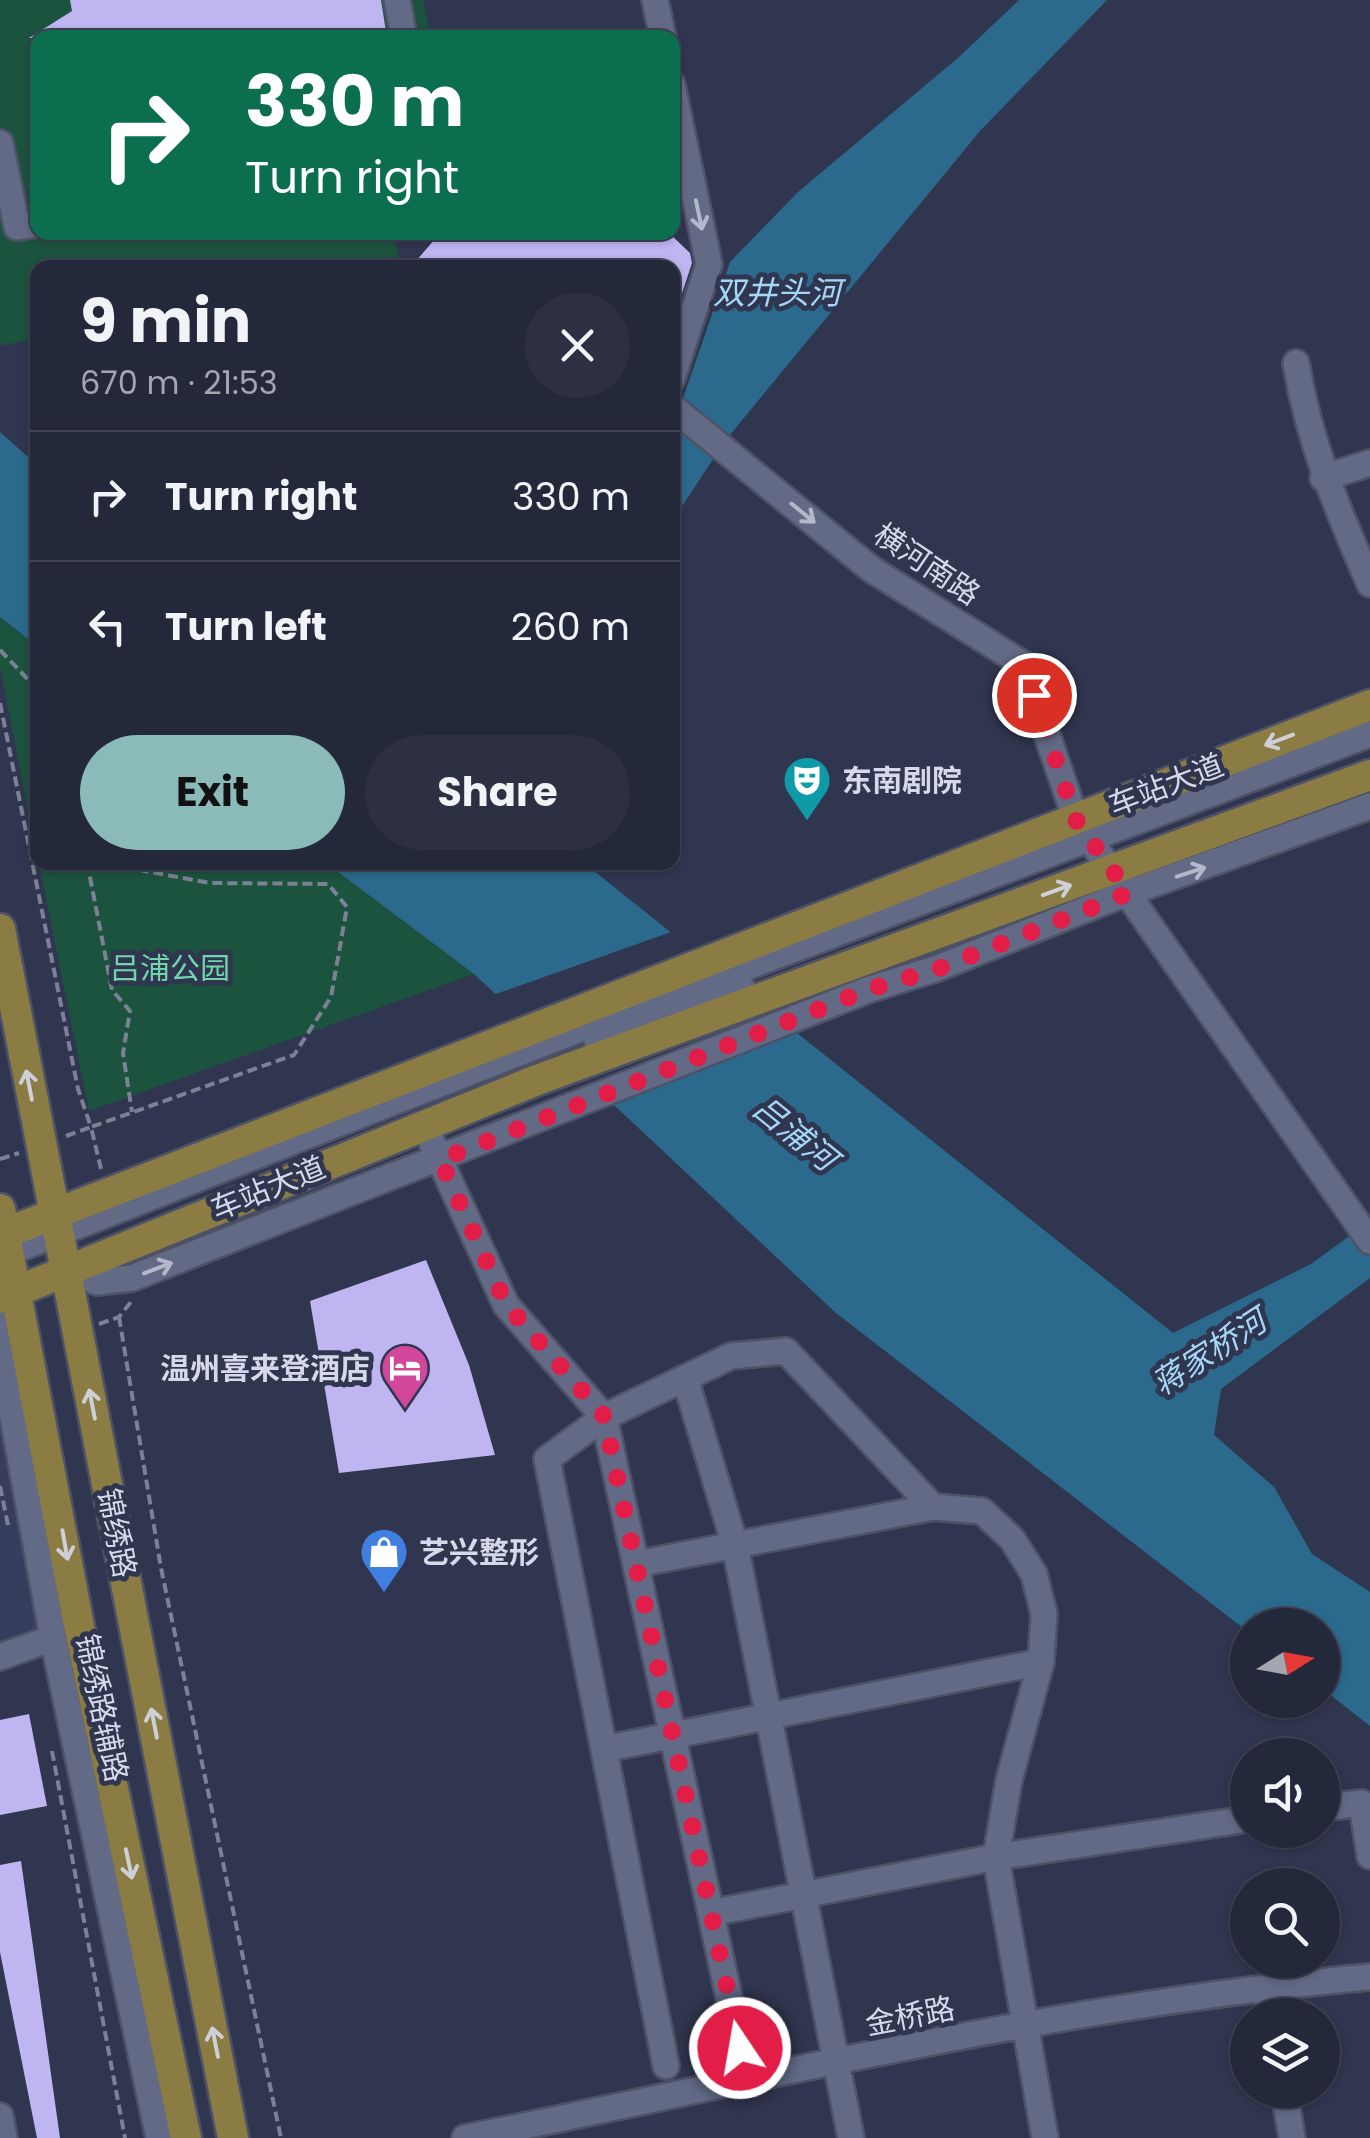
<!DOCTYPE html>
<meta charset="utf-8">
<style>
:root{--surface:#24283b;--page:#2c3042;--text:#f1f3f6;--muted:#a3a6af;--line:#414455;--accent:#8bbbb9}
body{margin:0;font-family:Poppins,"Noto Sans SC",sans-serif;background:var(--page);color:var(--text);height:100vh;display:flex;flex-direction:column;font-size:38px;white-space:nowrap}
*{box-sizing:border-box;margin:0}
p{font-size:32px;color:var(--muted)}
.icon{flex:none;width:55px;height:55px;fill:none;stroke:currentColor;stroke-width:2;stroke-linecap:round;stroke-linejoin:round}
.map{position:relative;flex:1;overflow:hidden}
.sheet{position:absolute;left:30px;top:260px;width:650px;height:610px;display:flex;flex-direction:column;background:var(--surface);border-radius:20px;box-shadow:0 2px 8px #0004,0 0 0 2px var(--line)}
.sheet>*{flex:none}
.top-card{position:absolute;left:30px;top:30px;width:650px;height:210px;border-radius:20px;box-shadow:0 2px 8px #0004,0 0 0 2px var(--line);background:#0b6e4f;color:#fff;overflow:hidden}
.needle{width:65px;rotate:79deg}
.controls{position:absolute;left:1230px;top:1608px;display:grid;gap:20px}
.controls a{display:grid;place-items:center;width:110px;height:110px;border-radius:50%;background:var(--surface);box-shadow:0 2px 8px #0004,0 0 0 2px var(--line);font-size:50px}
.pin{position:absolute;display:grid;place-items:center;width:85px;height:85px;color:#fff;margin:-42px;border:5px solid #fff;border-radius:50%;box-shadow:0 2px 10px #0007}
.me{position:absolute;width:110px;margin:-55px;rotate:348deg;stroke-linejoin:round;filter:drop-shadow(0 0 8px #0008)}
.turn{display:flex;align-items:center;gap:35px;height:210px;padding:0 50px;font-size:45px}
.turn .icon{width:130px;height:130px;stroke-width:2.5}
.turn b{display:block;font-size:70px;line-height:85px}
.round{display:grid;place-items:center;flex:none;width:105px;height:105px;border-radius:52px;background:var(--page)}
.head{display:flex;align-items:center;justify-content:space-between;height:170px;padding:0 50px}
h1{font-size:60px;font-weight:700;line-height:75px}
.button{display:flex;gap:20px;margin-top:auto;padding:20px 50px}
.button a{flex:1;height:115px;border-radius:60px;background:var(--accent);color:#111;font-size:40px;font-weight:700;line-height:115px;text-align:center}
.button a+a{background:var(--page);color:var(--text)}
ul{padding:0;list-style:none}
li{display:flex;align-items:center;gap:30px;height:130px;padding:0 50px;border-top:2px solid var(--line)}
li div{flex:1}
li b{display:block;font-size:38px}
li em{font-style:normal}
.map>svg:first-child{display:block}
.built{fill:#363d5d}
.green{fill:#1c533e}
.water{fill:#2b6a8d}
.pier{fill:#30364f}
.building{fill:#beb5f1}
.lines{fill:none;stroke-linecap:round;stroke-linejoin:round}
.minor-casing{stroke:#4d5267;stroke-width:30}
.major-casing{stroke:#4d5267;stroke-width:35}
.path{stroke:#7c8196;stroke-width:4;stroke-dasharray:10 5;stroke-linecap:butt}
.minor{stroke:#636a86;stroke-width:25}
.major{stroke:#8a7c43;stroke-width:30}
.oneway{stroke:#b3b8cb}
.oneway2{stroke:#ced0d8}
.route{stroke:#e11d48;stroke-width:18;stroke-dasharray:0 32.4}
.labels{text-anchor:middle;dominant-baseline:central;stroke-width:10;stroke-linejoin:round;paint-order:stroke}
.street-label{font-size:30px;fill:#d5d9e9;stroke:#30364f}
.poi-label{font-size:30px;font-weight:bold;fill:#d5d9e9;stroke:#30364f;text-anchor:start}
.park-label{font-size:30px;fill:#6fd6ac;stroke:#30364f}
.water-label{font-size:32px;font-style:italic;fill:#a4d7f7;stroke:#30364f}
</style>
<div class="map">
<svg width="1370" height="2138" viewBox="0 0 1370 2138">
<rect width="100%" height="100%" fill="#30364f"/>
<path class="built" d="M0,1423L40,1630L0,1644Z"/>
<path class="green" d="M0,0H423L431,37L38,38V232L394,233L400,267L38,268L37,338L0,346Z
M0,618L37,646V854L0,667Z
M39,863H326L474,974L89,1111Z"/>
<path class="water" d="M1019,0H1107L980,131L725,441L673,520L672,430L730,262L798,192L959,57Z
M0,432L37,465V646L0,617Z
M326,863H584L1173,1333L1311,1264L1370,1221V1278L1221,1389L1214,1435L1274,1487L1312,1554L1370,1592V1726L1323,1689L1322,1625H1248L1247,1631L836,1313L474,974Z"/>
<path class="pier" d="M677,930L802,1031L609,1107L490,996Z"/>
<path class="building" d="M70,0H381L387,38H29L72,11Z
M441,232H668L690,253L692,263L672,324V268H410Z
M426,1260L469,1365L495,1455L339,1473L310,1301Z
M29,1714L47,1806L0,1815V1720Z
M21,1861L60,2138H37L0,1952V1865Z"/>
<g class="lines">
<g class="minor-casing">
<path id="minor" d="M397,0L404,38
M655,0L663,38
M672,85L709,264L672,378
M0,143L17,227L38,224
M1296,363C1309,442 1338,511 1370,584
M672,407L871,569L1023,664L1076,820L1370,1241
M1323,478L1370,463
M597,1041L742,988
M424,1125L506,1305L604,1417L747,2081
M0,1256L570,1033L1370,734
M65,1270L97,1282L132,1278L870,989L935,969L1114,898L1370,806
M15,1301L2,1357L53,1638L159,2138
M685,1378L735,1545L851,2138
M636,1564L933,1507
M0,1657L53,1638
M604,1749L1041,1662
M1322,1808L1362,1803L1370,1856
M711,1913L996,1857L1248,1819
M1265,1988L1270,2015
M666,2066L547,1459L604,1417L731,1356L786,1351L933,1507L982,1511L1012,1539L1034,1574L1044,1614L1041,1662L1009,1780L996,1857L1045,2138
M1284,2090L1292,2138
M0,2116L4,2138
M465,2138C765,2078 1065,2004 1370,1977"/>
</g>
<g class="major-casing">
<path id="major" d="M0,929L233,2138
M0,1209L79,1626L186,2138
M0,1235L1370,705
M0,1298L537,1080L1370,775"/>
</g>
<path class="path" d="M0,650L38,690
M0,703L78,1089L91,1127L294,1055L331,997L347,907L328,884L210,883L134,869L133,862
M87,862L112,990L130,1011L123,1053L132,1112
M66,1136L91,1127L101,1169
M0,1159L19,1153
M119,1317L161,1568L281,2138
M99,1324L119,1317L131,1302
M0,1486L9,1530
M52,1751L125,2138"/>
<use href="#minor" class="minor"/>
<use href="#major" class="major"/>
</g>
<defs><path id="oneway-shaft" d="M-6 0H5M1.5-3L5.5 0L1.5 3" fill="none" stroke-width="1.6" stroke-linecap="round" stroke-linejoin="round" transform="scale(2.5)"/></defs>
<g class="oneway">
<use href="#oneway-shaft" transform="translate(699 215) rotate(78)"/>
<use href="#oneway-shaft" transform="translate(803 513) rotate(39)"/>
<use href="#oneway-shaft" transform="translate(1191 872) rotate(-18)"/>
<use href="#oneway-shaft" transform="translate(158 1268) rotate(-21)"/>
</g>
<g class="oneway2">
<use href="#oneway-shaft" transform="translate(1279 740) rotate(159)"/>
<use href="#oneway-shaft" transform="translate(1057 890) rotate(-20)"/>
<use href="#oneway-shaft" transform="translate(29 1085) rotate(-101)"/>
<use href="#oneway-shaft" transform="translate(92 1404) rotate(-101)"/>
<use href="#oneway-shaft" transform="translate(65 1545) rotate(80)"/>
<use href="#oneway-shaft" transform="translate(154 1723) rotate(-101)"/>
<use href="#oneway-shaft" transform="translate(129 1864) rotate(78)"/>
<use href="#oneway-shaft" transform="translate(215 2042) rotate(-101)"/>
</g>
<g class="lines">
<path class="route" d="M740,2048L604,1416L506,1304L440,1160L870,989L935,970L1129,893L1076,820L1034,695"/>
</g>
<defs>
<g id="theatre-pin" transform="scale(2.5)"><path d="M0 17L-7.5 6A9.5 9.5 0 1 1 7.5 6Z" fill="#0f9aa8" stroke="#30364f"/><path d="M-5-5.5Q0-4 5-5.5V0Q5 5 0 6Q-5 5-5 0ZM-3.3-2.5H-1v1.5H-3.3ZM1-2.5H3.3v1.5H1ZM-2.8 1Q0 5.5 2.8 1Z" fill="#fff"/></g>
<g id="hotel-pin" transform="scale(2.5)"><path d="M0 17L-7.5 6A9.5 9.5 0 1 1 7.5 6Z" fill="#d1479c" stroke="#30364f"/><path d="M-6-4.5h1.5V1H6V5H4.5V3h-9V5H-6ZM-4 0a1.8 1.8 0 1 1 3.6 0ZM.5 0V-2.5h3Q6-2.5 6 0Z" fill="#fff"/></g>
<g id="shop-pin" transform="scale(2.5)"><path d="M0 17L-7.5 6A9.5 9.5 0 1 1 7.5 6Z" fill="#3f7fe0" stroke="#30364f"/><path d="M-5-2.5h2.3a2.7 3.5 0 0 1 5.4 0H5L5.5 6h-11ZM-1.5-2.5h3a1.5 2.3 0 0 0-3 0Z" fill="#fff"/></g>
</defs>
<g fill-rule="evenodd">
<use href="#theatre-pin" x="807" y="780"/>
<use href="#hotel-pin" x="405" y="1368"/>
<use href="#shop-pin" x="384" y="1552"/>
</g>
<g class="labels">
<g class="street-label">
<text transform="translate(927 564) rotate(34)">横河南路</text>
<text transform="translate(1166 785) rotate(-21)">车站大道</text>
<text transform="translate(268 1188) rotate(-22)">车站大道</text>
<text transform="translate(117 1533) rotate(79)">锦绣路</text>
<text transform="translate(102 1708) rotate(78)">锦绣路辅路</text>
<text transform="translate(910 2016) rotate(-11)">金桥路</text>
</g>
<g class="poi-label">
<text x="842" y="780">东南剧院</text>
<text x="370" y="1368" text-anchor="end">温州喜来登酒店</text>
<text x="419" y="1552">艺兴整形</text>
</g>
<g class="park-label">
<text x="170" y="968">吕浦公园</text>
</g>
<g class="water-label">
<text x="777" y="292">双井头河</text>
<text transform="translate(795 1133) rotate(39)">吕浦河</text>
<text transform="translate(1209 1352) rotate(-33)">蒋家桥河</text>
</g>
</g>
</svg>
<div class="controls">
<a><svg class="needle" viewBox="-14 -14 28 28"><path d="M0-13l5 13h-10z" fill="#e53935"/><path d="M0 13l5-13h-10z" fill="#a3a6af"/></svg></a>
<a><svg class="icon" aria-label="sound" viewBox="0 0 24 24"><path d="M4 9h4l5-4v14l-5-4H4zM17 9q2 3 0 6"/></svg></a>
<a><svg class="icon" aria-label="search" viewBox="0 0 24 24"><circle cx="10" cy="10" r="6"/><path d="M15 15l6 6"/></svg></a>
<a><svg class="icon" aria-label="layers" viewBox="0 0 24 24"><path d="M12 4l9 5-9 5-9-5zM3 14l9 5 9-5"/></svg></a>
</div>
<div class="pin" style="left:1034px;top:695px;background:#d93025"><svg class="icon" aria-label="arrive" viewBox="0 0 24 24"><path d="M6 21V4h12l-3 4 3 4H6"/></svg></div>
<svg class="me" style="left:740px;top:2048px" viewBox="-20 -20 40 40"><circle r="17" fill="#e11d48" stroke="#fff" stroke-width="3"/><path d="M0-11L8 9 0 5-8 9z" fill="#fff"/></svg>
<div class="top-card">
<div class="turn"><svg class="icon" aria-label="right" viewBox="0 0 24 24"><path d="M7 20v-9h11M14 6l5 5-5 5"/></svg><div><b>330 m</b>Turn right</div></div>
</div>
<section class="sheet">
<div class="head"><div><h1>9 min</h1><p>670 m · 21:53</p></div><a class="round"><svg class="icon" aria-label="close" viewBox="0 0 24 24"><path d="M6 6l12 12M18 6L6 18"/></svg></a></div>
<ul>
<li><svg class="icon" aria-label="right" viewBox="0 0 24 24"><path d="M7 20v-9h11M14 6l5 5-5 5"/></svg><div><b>Turn right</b></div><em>330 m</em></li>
<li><svg class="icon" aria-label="left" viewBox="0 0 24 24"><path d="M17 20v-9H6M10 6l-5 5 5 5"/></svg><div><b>Turn left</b></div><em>260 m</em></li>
</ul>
<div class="button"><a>Exit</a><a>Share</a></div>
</section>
</div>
